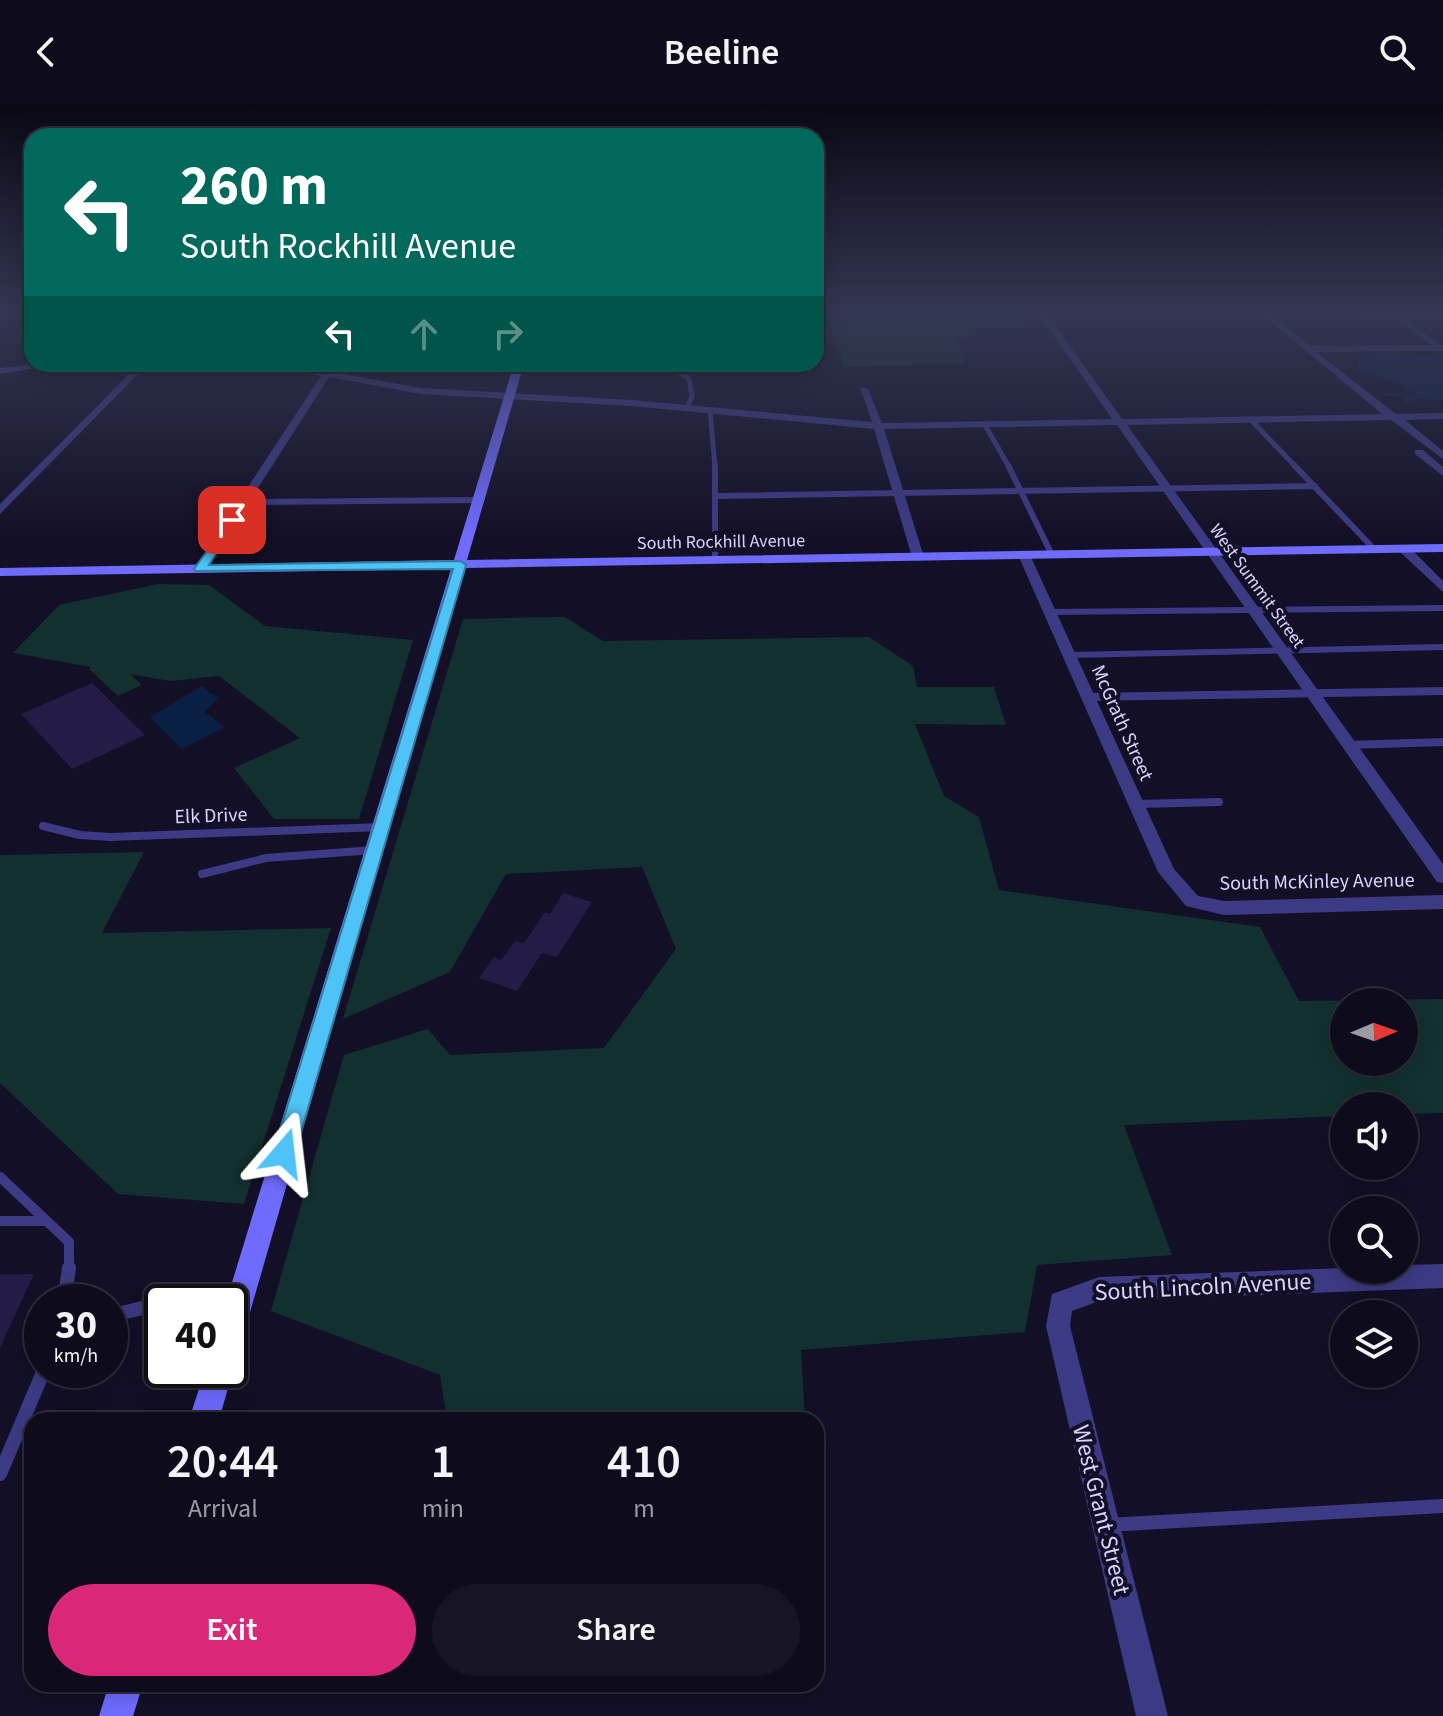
<!DOCTYPE html>
<style>
:root{--surface:#0e0b1c;--page:#171425;--text:#f1f3f6;--muted:#9b9ba3;--line:#2e2b3b;--accent:#db2777}
body{margin:0;font-family:"Source Sans 3",sans-serif;background:var(--page);color:var(--text);height:100vh;display:flex;flex-direction:column;font-size:30px;white-space:nowrap}
*{box-sizing:border-box;margin:0}
p{font-size:26px;color:var(--muted)}
.icon{flex:none;width:44px;height:44px;fill:none;stroke:currentColor;stroke-width:2;stroke-linecap:round;stroke-linejoin:round}
.map{position:relative;flex:1;overflow:hidden}
.drawer{position:absolute;left:24px;top:1308px;width:800px;height:280px;display:flex;flex-direction:column;background:var(--surface);border-radius:24px;box-shadow:0 4px 20px #0003,0 0 0 2px var(--line)}
.drawer>*{flex:none}
.top-card{position:absolute;left:24px;top:24px;width:800px;height:244px;border-radius:24px;box-shadow:0 4px 20px #0003,0 0 0 2px var(--line);background:#00695c;color:#fff;overflow:hidden}
.needle{width:52px;rotate:88deg}
.buttons{position:absolute;left:1330px;top:884px;display:grid;gap:16px}
.buttons a{display:grid;place-items:center;width:88px;height:88px;border-radius:50%;background:var(--surface);box-shadow:0 4px 20px #0003,0 0 0 2px var(--line);font-size:40px}
.speed{position:absolute;left:24px;top:1180px;display:flex;gap:16px;font-size:40px;font-weight:700;text-align:center}
.speed>*{display:grid;place-content:center;width:104px;height:104px;border-radius:50%;background:var(--surface);box-shadow:0 4px 20px #0003,0 0 0 2px var(--line);line-height:1}
.speed small{font-size:20px;font-weight:400}
.speed .limit{border:4px solid #111;border-radius:12px;background:#fff;color:#111}
.pin{position:absolute;display:grid;place-items:center;width:68px;height:68px;color:#fff;margin:-34px;border-radius:16px;box-shadow:0 4px 12px #0006}
.me{position:absolute;width:88px;margin:-44px;rotate:17deg;stroke-linejoin:round;filter:drop-shadow(0 0 6px #0008)}
.turn{display:flex;align-items:center;gap:28px;height:168px;padding:0 24px;font-size:36px}
.turn .icon{width:104px;height:104px;stroke-width:2.5}
.turn b{display:block;font-size:56px;line-height:68px}
.lanes{display:flex;align-items:center;height:76px;padding:0 24px;background:#0003;justify-content:center;gap:40px;direction:ltr}
.lanes .off{opacity:.35}
.eta{display:flex;justify-content:space-evenly;align-items:center;height:136px;text-align:center}
.eta b{font-size:48px;font-weight:600;line-height:56px}
.cta{display:flex;gap:16px;margin-top:auto;padding:16px 24px}
.cta a{flex:1;height:92px;border-radius:48px;background:var(--accent);color:#fff;font-size:32px;font-weight:600;line-height:92px;text-align:center}
.cta a+a{background:var(--page);color:var(--text)}
header{display:flex;justify-content:space-between;align-items:center;height:104px;padding:0 24px;background:var(--surface);font-size:36px;font-weight:600}
.map>svg:first-child{display:block}
.green{fill:#12302f;fill-rule:evenodd}
.water{fill:#0a1f44}
.building{fill:#241b47}
.lines{fill:none;stroke-linecap:round;stroke-linejoin:round}
.lane-far4{stroke:#3d3a85;stroke-width:5}
.lane-far3{stroke:#3d3a85;stroke-width:6}
.lane-far2{stroke:#3d3a85;stroke-width:8}
.lane-far1{stroke:#3d3a85;stroke-width:10}
.lane{stroke:#3d3a85;stroke-width:14}
.street{fill:#3d3a85;fill-rule:evenodd}
.secondary{fill:#6f6bff;fill-rule:evenodd}
.route{fill:#4fc3f7;stroke:#337fa1;stroke-width:2}
.labels{text-anchor:middle;dominant-baseline:central;stroke-width:8;stroke-linejoin:round;paint-order:stroke}
.far-street-label{font-size:18px;fill:#d9d4ff;stroke:#130f26}
.street-label{font-size:20px;fill:#d9d4ff;stroke:#130f26}
.near-street-label{font-size:24px;fill:#d9d4ff;stroke:#130f26}
</style>
<header><svg class="icon" aria-label="back" viewBox="0 0 24 24"><path d="M15 5l-7 7 7 7"/></svg>Beeline<svg class="icon" aria-label="search" viewBox="0 0 24 24"><circle cx="10" cy="10" r="6"/><path d="M15 15l6 6"/></svg></header>
<div class="map">
<svg width="1443" height="1612" viewBox="0 0 1443 1612">
<rect width="100%" height="100%" fill="#130f26"/>
<path class="green" d="M854,210H1015L1025,220L969,221L970,233H956L966,259L844,263L829,221L850,219Z
M158,480L209,481L265,522L413,536L359,715H274L234,664L300,634L219,572L170,577L130,570L142,581L118,592L89,565L91,563L13,549L59,501Z
M565,513L603,537L869,533L913,562L917,583H994L1006,621L915,620L944,692L979,713L999,786L1260,823L1299,897L1443,895V1009L1404,1010V1002H1344V1012L1124,1021L1172,1151L1037,1161L1025,1228L801,1246L805,1316H447L440,1271L271,1207L344,951L428,925L450,951L604,944L676,845L642,763L506,770L450,868L343,915L463,515ZM1404,898V958H1344V898Z
M144,748L102,829L331,824L244,1100L118,1090L0,979V751Z"/>
<path class="water" d="M1384,250L1443,253V296L1415,295L1406,300L1402,295L1406,293L1384,291V289L1420,292L1402,281L1356,265L1359,255Z
M202,582L218,594L205,608L225,623L182,645L150,613Z"/>
<path class="building" d="M92,579L145,631L72,665L21,610Z
M563,789L592,798L557,853L542,849L517,887L479,874L494,853L501,856L515,837L524,839L545,808L550,810Z
M0,1170H34L0,1244Z"/>
<g class="lines">
<path class="lane-far4" d="M0,210H32
M1359,213L1396,212
M1440,244L1396,212H1443
M679,268L689,275L692,293L687,303
M710,306L715,363
M1251,316L1296,363
M985,321L1009,363"/>
<path class="lane-far3" d="M715,361V456
M1008,361L1052,451
M1294,361L1375,446
M715,392L1315,382
M243,398L479,396
M1050,508L1443,504
M1069,551L1443,543"/>
<path class="lane-far2" d="M1088,593L1443,587
M1349,641L1443,638
M1137,700L1219,698
M43,722L80,731L110,733L381,723
M202,770L266,754L374,746"/>
<path class="lane-far1" d="M0,1073L69,1138V1166
M0,1117H47"/>
<path class="lane" d="M64,1198L69,1164
M168,1198L237,1193
M110,1212L162,1199
M0,1370L44,1266
M1107,1421L1443,1402"/>
<path class="street" d="M1039,210H1047L1122,315L1382,310L1262,210H1270L1310,242L1443,241V247L1316,248L1396,310L1443,309V315L1405,316L1443,347V355L1391,316L1127,321L1443,760V779L1437,778L1117,321L884,325L924,453L918,457L912,453L874,325L632,302L421,290L329,273L204,468L194,465L321,272L267,260H286L324,267L329,260H335L332,268L421,284L632,296L872,318L860,283L868,285L882,319L1112,315Z
M34,260H59L0,270V264Z
M139,260H148L0,410V400Z
M1415,346H1423L1443,363V372L1415,350Z
M1400,442H1408L1443,477V488L1400,448Z
M1024,447L1030,451L1174,765L1198,792L1224,797L1443,791V805L1224,811L1186,802L1158,768L1018,451Z
M1443,1160V1184L1099,1197L1072,1207L1070,1222L1168,1612H1136L1046,1222L1052,1190L1099,1173L1344,1164V1166H1404V1161Z"/>
<path class="secondary" d="M514,260H524L467,456L1443,440V448L465,464L244,1229L240,1239L230,1243V1198H226L451,465L0,472V464L454,456Z
M230,1258L233,1266L219,1316H189L205,1266H230Z
M109,1580H143L133,1612H99Z"/>
</g>
<linearGradient id="sky" x2="0" y2="1"><stop stop-color="#0a0815"/><stop offset="0.48" stop-color="#333752"/><stop offset="1" stop-color="#333752" stop-opacity="0"/></linearGradient>
<rect width="1443" height="435" fill="url(#sky)"/>
<path class="route" d="M232,413L237,416L209,461L460,457L466,461L295,1049L292,1056L284,1059L276,1056L273,1049L453,465L196,467L194,465Z"/>
<g class="labels">
<g class="far-street-label">
<text transform="translate(721 438) rotate(-1)">South Rockhill Avenue</text>
<text transform="translate(1257 482) rotate(54)">West Summit Street</text>
</g>
<g class="street-label">
<text transform="translate(1122 619) rotate(66)">McGrath Street</text>
<text transform="translate(211 712) rotate(-2)">Elk Drive</text>
<text transform="translate(1317 778) rotate(-1)">South McKinley Avenue</text>
</g>
<g class="near-street-label">
<text transform="translate(1203 1183) rotate(-3)">South Lincoln Avenue</text>
<text transform="translate(1101 1406) rotate(76)">West Grant Street</text>
</g>
</g>
</svg>
<div class="buttons">
<a><svg class="needle" viewBox="-14 -14 28 28"><path d="M0-13l5 13h-10z" fill="#e53935"/><path d="M0 13l5-13h-10z" fill="#9b9ba3"/></svg></a>
<a><svg class="icon" aria-label="sound" viewBox="0 0 24 24"><path d="M4 9h4l5-4v14l-5-4H4zM17 9q2 3 0 6"/></svg></a>
<a><svg class="icon" aria-label="search" viewBox="0 0 24 24"><circle cx="10" cy="10" r="6"/><path d="M15 15l6 6"/></svg></a>
<a><svg class="icon" aria-label="layers" viewBox="0 0 24 24"><path d="M12 4l9 5-9 5-9-5zM3 14l9 5 9-5"/></svg></a>
</div>
<div class="speed"><div>30<small>km/h</small></div><div class="limit">40</div></div>
<div class="pin" style="left:232px;top:416px;background:#d93025"><svg class="icon" aria-label="arrive" viewBox="0 0 24 24"><path d="M6 21V4h12l-3 4 3 4H6"/></svg></div>
<svg class="me" style="left:284px;top:1049px" viewBox="-20 -20 40 40"><path d="M0-17L14 15 0 8-14 15z" fill="#4fc3f7" stroke="#fff" stroke-width="4"/></svg>
<div class="top-card">
<div class="turn"><svg class="icon" aria-label="left" viewBox="0 0 24 24"><path d="M17 20v-9H6M10 6l-5 5 5 5"/></svg><div><b>260 m</b>South Rockhill Avenue</div></div>
<div class="lanes"><svg class="icon" aria-label="left" viewBox="0 0 24 24"><path d="M17 20v-9H6M10 6l-5 5 5 5"/></svg><svg class="icon off" aria-label="ahead" viewBox="0 0 24 24"><path d="M12 20V5M6 11l6-6 6 6"/></svg><svg class="icon off" aria-label="right" viewBox="0 0 24 24"><path d="M7 20v-9h11M14 6l5 5-5 5"/></svg></div>
</div>
<section class="drawer">
<div class="eta">
<div><b>20:44</b><p>Arrival</p></div>
<div><b>1</b><p>min</p></div>
<div><b>410</b><p>m</p></div>
</div>
<div class="cta"><a>Exit</a><a>Share</a></div>
</section>
</div>
